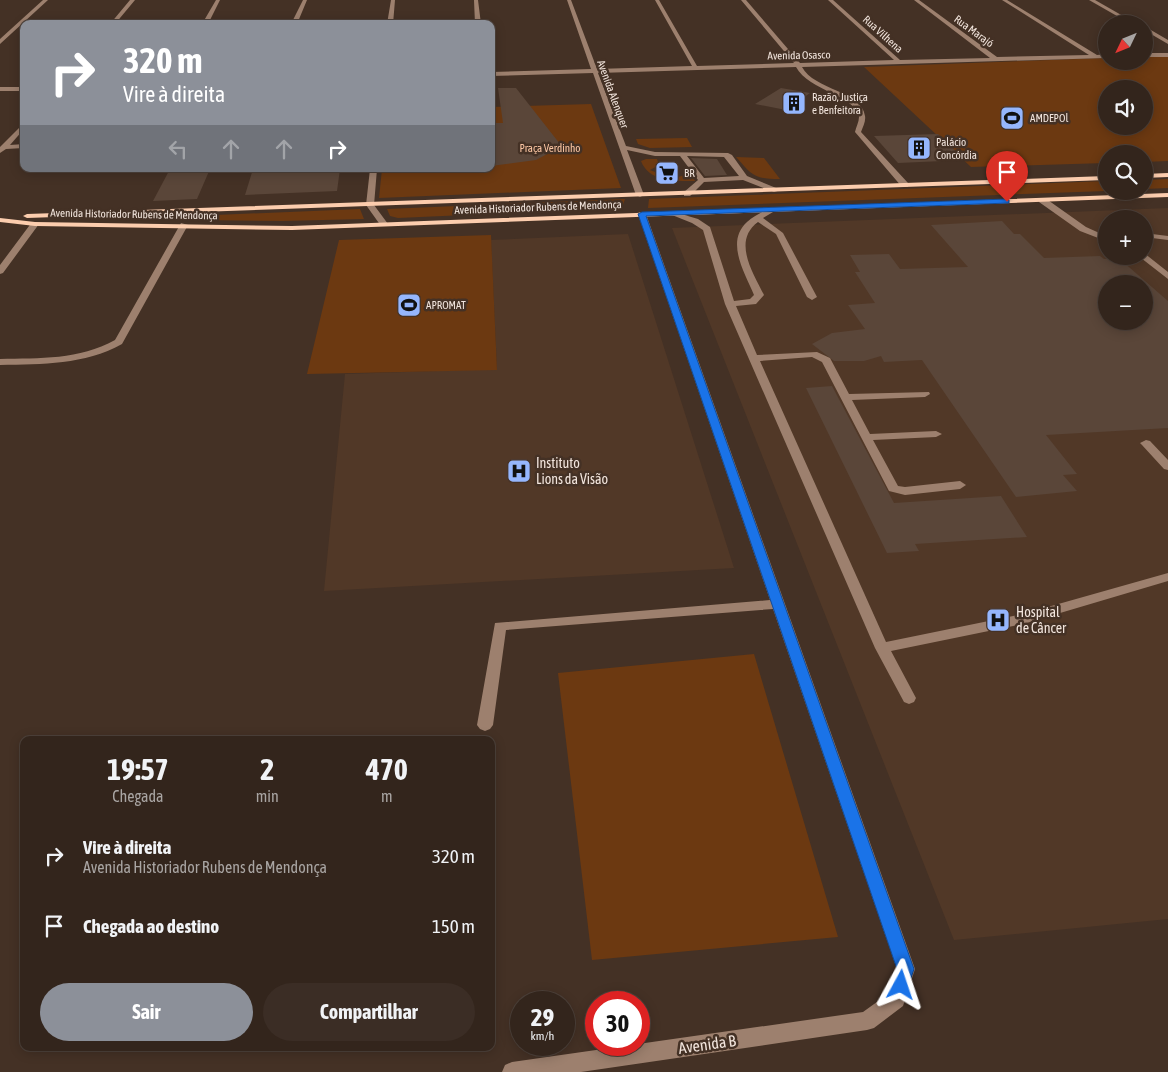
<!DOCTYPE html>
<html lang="pt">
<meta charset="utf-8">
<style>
:root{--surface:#33251c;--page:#3b2d25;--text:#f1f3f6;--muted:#a9a5a3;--line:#4e423b;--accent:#8c9099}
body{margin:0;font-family:"Asap Condensed",sans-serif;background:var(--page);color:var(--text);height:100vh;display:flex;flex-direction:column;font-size:19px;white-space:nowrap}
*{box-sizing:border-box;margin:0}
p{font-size:16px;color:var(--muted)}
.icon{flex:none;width:28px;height:28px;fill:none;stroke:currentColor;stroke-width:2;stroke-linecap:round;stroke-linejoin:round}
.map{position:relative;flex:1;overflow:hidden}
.sheet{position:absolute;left:20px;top:736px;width:475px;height:315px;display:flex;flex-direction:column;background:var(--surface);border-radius:10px;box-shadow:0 2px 12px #0003,0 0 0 1px var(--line)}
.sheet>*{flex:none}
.top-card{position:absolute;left:20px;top:20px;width:475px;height:152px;border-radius:10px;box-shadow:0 2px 12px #0003,0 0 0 1px var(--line);background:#8c9099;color:#fff;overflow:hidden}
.needle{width:32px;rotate:227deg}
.buttons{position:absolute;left:1098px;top:15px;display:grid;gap:10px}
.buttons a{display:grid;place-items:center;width:55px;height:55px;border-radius:50%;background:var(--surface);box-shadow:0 2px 12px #0003,0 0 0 1px var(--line);font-size:25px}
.speed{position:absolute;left:510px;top:991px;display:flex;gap:10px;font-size:25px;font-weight:700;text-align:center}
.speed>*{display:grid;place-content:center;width:65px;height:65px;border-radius:50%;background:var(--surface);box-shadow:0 2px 12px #0003,0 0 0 1px var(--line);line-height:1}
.speed small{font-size:12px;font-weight:400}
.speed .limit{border:8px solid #d22;background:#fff;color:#111}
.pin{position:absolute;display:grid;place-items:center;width:42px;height:42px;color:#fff;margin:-51px -21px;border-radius:50% 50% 50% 0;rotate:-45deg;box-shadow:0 0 5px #0007}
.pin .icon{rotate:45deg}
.me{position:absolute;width:55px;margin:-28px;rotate:5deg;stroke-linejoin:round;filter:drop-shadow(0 0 4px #0008)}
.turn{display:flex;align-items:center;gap:18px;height:105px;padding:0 20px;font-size:22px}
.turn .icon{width:65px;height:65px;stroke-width:2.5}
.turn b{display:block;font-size:35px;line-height:42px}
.lanes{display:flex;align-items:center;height:48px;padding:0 20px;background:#0003;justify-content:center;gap:25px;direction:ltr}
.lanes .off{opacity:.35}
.eta{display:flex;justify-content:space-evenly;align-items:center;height:85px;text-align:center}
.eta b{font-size:30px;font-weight:700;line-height:35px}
.primary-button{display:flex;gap:10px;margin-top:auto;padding:10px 20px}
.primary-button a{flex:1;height:58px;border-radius:30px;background:var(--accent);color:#fff;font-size:20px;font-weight:700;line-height:58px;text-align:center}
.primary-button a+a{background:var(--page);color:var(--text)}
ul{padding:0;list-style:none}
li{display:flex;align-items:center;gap:15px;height:70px;padding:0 20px}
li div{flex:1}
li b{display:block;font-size:19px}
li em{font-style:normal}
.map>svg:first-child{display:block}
.built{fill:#513827;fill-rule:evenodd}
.green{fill:#6c3911;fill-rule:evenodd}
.building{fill:#5a4639;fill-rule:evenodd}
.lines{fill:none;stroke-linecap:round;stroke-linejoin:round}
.minor{fill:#9d806e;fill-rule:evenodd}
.major{fill:#fccdae;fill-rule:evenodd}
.route{fill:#1a73e8;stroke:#114b97}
.labels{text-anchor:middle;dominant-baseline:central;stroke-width:5;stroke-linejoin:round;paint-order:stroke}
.far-street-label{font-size:11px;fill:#f2e5dd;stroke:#443125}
.far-poi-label{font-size:11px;fill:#f2e5dd;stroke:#443125;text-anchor:start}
.far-park-label{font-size:11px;fill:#fec8a5;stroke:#443125}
.poi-label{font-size:14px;fill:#f2e5dd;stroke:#443125;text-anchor:start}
.near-street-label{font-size:16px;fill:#f2e5dd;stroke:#443125}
</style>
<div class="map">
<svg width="1168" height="1072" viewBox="0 0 1168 1072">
<rect width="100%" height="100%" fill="#443125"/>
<path class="built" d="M1168,208V919L954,940L672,228ZM1106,219H1144V256H1106ZM1106,284H1144V321H1106Z
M628,234L734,568L324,591L345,374L497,369L491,240Z"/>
<path class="green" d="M1168,53V161L1144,162V154H1106V163L971,167L864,67L1106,58V61H1144V55ZM1106,89H1144V126H1106Z
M591,104L621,188L379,198L382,169H491V107Z
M687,138L692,147L650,148L638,144L636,139Z
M736,157L764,158L780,179C754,179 753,176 736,157Z
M646,159H657L659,165L650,170L673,179L684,175L693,177L695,181C675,181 649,182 641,161Z
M1168,179V188L1144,189V180Z
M1106,181V191L648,208L649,199Z
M625,199L622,208L398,218L390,216L387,209Z
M360,209L364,219L283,221L122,219Z
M491,235L497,370L307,374L339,240Z
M754,654L838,937L592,960L558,673Z"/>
<path class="building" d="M498,88H516L560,144L551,152L536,160L491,166V123H503Z
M781,88L810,93L786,110L755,104Z
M938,134L965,160L898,163L874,136Z
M691,158L717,159L727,175L705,176Z
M170,169H210L197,199L153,201Z
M253,169H340L337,191L245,195Z
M1002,221L1014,234H1020L1044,258L1100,256L1104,259L1115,258L1122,261L1168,301V428L1046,435L1077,474L1063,475L1077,491L1016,497L922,360L884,362L881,356L864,361H834L812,344L832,333L865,329L848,305L875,303L855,272H860L850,255L889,254L900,269L968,267L931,225ZM1106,284H1144V321H1106Z
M832,386L894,503L1001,496L1027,537L915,544L919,551L887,553L806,388Z"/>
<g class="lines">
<path class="minor" d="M43,0H48L0,44V39Z
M130,0H135L115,24H110Z
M216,0H220L208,24H202Z
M303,0H307L297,24H291Z
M391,0H395L393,24H387Z
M474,0H478L481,24H475Z
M567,0H571L597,69L692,66L655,0H659L697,66L794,63L741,0H746L800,63L894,60L828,0H833L900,60L990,58L914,0H919L997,57L1089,55L1002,0H1007L1097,55L1106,54V58L802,67C814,90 862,91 865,116C866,121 863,127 861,132L908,183V187H902L855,132C856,127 859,122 859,117C857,96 809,91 796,67L598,73L626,146L655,152L728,153L732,155L747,176L781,190L774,192L743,180L704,182L690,196H684V192L698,180L680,156H655L627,150L644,195L640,197L636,195L593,73L491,76V72L591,69ZM687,156L724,157L739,176L704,178Z
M1089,0H1095L1137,24H1131Z
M1144,26L1168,40V44L1144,30Z
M1144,53H1168V57H1144Z
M0,87H24V91H0Z
M24,123V129L10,145L24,144V148L6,149L0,153V147Z
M370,169H377L374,205L388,224L387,226H381L366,205Z
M1039,198H1045L1086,227L1106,236V241L1080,231L1039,202Z
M771,207L778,209L763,218L783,233L817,297L812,300L807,297L776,234L758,222C732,241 753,273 764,295L756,304L736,306L757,355L817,352L830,358L849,394L929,392L930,394L925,397L852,400L870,434L936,431L942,434L936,437L873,440L898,486L905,487L960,481L966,485L960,489L905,495L889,491L822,362L812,357L760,361L886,642L1023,614L1168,573V581L1023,624L891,651L916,698L914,702L909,704L904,702L875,648L725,304L703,230L692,223L667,213L671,211L698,219L710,227L734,301L750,299L754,295C745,273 725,242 747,222C754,216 763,212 771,207Z
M639,212L646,214L915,969L903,1006L874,1028L867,1030L581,1072H502L505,1065L512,1062L863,1012L888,994L897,969L773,609L506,630L493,725L490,729L485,731L480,729L477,725L495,623L770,600L638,214Z
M32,222L39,224L3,273L0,274V265Z
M181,223L188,225L122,344C84,365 43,364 0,365V359C40,358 79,360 115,340Z
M1144,233L1168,236V240L1144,237Z
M1144,253L1168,272V279L1141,258L1140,256H1144Z
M1146,440L1150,441L1168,460V470L1164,469L1142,445L1140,443Z"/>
<path class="major" d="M1168,173V177L1144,178V174Z
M1106,176V180L27,218L23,216L27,214Z
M1168,193V197L292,230L35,226L0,222V218L35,222L292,226Z"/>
</g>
<path class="route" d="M1007,199L1009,200V203L646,216L914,969L907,990L901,993L895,990L892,985L897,969L638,214L642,212Z"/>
<defs>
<g id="building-square" transform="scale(1.25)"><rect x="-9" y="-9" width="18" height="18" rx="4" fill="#95b6fd" stroke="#443125"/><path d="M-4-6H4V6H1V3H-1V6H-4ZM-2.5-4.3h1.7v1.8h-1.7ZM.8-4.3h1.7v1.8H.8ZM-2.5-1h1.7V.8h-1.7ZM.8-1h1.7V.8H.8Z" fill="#111"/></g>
<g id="stadium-square" transform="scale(1.25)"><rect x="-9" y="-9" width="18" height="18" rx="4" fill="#95b6fd" stroke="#443125"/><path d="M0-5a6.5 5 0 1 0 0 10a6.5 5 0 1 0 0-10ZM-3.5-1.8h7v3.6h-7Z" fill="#111"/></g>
<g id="supermarket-square" transform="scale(1.25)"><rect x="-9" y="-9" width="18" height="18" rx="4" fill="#95b6fd" stroke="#443125"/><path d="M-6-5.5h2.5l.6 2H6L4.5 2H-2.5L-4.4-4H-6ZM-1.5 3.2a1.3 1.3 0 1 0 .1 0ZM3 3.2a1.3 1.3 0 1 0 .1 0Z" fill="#111"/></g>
<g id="hospital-square" transform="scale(1.25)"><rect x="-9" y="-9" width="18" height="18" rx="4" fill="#95b6fd" stroke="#443125"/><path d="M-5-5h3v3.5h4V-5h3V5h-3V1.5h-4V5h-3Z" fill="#111"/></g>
</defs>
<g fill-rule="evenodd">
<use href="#building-square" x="794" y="103"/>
<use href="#stadium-square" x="1012" y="118"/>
<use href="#building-square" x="919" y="148"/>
<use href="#supermarket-square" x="667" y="173"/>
<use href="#stadium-square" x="409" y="305"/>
<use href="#hospital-square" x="519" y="471"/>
<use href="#hospital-square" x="998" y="620"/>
</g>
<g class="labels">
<g class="far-street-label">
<text transform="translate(974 31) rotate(36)">Rua Marajó</text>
<text transform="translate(883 34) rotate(42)">Rua Vilhena</text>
<text transform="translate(799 55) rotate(-1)">Avenida Osasco</text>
<text transform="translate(613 94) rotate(70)">Avenida Alenquer</text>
<text transform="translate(538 207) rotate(-2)">Avenida Historiador Rubens de Mendonça</text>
<text transform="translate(134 214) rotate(1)">Avenida Historiador Rubens de Mendonça</text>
</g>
<g class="far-poi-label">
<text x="812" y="97">Razão, Justiça<tspan x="812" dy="13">e Benfeitora</tspan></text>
<text x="1030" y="118">AMDEPOl</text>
<text x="936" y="142">Palácio<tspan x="936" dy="13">Concórdia</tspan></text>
<text x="684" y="173">BR</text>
<text x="426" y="305">APROMAT</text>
</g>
<g class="far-park-label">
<text x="550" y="148">Praça Verdinho</text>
</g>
<g class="poi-label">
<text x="536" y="463">Instituto<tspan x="536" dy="16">Lions da Visão</tspan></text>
<text x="1016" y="612">Hospital<tspan x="1016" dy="16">de Câncer</tspan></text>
</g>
<g class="near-street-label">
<text transform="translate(707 1044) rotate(-8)">Avenida B</text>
</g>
</g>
</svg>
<div class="buttons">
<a><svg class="needle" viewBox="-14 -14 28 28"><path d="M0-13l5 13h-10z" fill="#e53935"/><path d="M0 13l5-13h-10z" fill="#a9a5a3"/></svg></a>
<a><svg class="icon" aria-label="sound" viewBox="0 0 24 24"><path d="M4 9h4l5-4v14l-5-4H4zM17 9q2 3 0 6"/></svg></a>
<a><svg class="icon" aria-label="search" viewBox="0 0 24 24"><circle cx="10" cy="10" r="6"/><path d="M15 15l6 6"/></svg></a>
<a>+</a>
<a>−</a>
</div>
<div class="speed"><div>29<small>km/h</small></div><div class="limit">30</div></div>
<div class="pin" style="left:1007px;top:202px;background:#d93025"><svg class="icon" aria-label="arrive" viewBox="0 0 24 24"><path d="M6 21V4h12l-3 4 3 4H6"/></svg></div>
<svg class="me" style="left:901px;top:985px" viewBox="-20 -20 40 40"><path d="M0-17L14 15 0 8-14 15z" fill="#1a73e8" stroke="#fff" stroke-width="4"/></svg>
<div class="top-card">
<div class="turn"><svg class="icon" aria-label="right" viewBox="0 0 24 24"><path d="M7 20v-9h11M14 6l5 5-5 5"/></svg><div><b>320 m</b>Vire à direita</div></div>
<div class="lanes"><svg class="icon off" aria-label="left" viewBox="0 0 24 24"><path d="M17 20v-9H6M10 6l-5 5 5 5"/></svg><svg class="icon off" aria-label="ahead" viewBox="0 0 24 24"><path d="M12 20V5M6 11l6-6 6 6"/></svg><svg class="icon off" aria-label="ahead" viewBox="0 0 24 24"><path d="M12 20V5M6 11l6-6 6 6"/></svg><svg class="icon" aria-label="right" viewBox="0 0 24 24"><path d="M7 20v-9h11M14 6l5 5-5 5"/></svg></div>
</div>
<section class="sheet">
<div class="eta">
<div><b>19:57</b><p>Chegada</p></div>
<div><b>2</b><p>min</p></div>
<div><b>470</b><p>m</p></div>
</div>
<ul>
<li><svg class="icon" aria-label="right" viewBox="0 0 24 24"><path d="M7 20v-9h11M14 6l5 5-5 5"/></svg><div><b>Vire à direita</b><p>Avenida Historiador Rubens de Mendonça</p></div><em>320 m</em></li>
<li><svg class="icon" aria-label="arrive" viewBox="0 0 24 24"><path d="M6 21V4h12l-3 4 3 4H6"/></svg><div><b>Chegada ao destino</b></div><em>150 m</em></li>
</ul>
<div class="primary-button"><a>Sair</a><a>Compartilhar</a></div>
</section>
</div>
